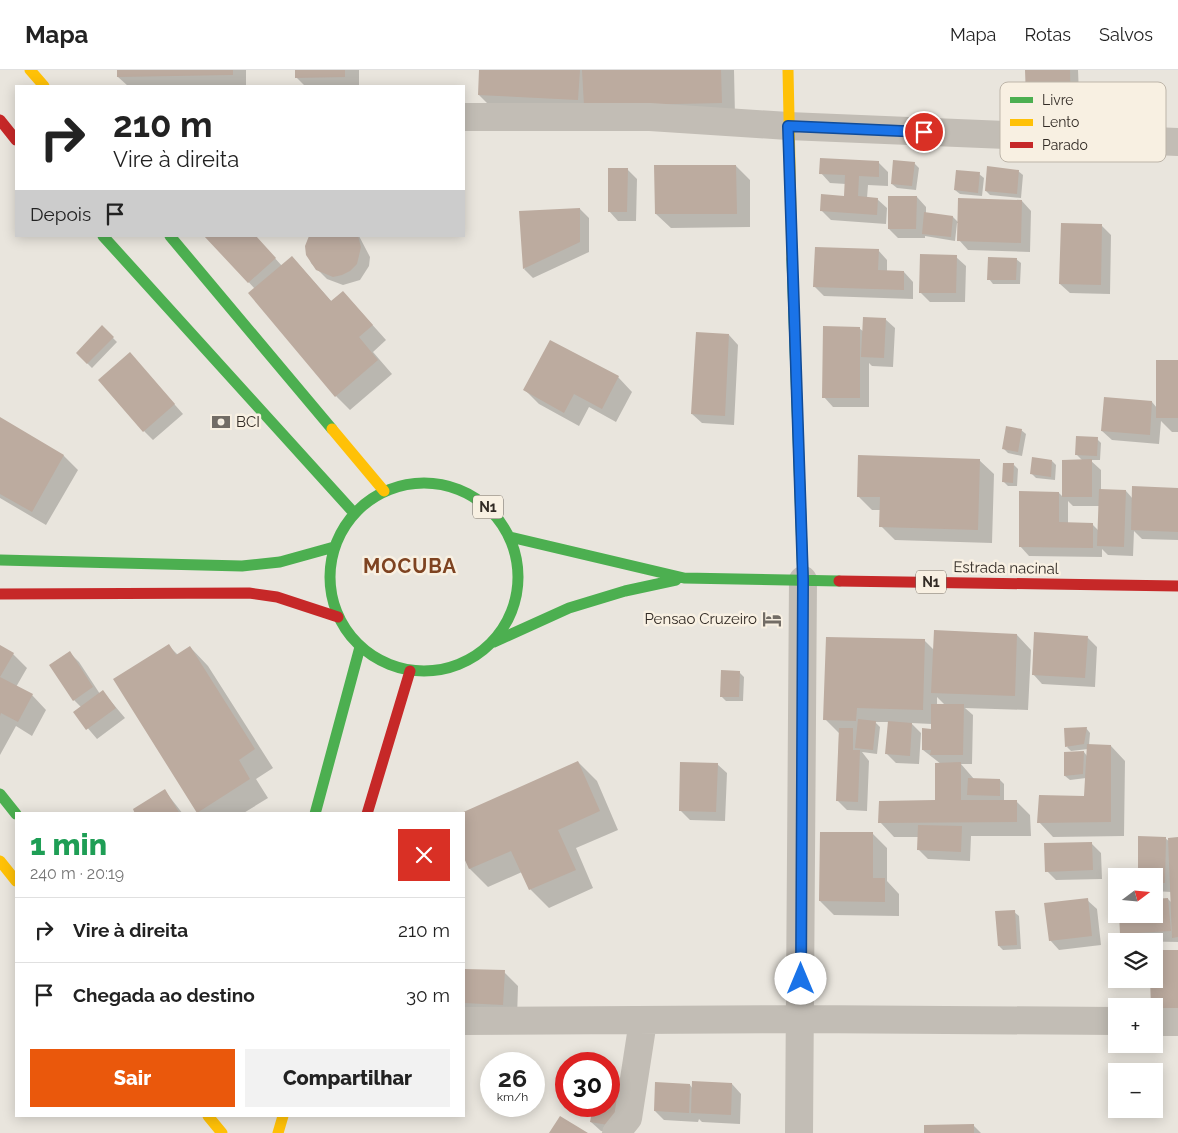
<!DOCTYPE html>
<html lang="pt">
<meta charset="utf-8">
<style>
:root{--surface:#fff;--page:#f2f2f2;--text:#222;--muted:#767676;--line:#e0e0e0;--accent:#ea580c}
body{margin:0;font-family:Raleway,sans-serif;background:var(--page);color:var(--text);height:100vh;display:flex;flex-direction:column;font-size:19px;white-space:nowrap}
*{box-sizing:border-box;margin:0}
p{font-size:16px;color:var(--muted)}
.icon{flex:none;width:28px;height:28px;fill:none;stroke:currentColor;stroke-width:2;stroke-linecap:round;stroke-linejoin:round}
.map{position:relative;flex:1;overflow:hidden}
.panel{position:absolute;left:15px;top:742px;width:450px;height:305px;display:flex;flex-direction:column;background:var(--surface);border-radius:0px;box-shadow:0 2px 12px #0003}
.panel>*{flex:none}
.guide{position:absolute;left:15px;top:15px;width:450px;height:152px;border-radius:0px;box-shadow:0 2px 12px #0003;background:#fff;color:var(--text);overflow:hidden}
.needle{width:32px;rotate:74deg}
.buttons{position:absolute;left:1108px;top:798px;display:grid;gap:10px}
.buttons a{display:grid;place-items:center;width:55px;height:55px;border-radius:0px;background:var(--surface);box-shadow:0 2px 12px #0003;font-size:25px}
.speed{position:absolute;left:480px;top:982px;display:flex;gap:10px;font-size:25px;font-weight:700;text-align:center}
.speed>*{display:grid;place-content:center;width:65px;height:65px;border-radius:50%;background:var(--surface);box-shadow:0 2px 12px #0003;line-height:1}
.speed small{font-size:12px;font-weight:400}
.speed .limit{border:8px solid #d22;background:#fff;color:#111}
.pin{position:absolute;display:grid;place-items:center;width:42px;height:42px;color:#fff;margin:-21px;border:2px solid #fff;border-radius:50%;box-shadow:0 1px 5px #0007}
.me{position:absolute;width:55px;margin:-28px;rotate:0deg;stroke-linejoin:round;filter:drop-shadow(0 0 4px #0008)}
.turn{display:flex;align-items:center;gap:18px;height:105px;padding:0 15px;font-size:22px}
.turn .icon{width:65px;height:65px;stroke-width:2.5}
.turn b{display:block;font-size:35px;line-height:42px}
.then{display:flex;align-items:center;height:48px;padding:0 15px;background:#0003;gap:10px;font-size:19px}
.round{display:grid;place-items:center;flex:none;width:52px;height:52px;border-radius:0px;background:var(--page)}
.overview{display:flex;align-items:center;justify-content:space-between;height:85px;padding:0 15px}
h1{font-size:30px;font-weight:800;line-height:38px;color:#1e9e55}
.primary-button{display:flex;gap:10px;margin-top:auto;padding:10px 15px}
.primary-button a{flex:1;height:58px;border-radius:0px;background:var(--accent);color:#fff;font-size:20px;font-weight:800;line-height:58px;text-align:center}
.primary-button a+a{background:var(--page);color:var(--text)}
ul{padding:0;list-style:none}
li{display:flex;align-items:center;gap:15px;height:65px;padding:0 15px;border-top:1px solid var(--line)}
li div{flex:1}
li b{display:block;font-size:19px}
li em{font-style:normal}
header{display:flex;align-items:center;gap:30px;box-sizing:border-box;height:70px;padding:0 25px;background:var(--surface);border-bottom:1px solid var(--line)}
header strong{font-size:24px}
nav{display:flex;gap:28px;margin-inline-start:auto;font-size:18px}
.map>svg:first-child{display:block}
.shadow{fill:#0003;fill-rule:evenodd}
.building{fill:#bcab9f}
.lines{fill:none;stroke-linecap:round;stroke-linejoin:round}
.street{stroke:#c2bdb5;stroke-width:28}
.fast{stroke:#4caf50;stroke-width:11}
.slow{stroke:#ffc107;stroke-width:11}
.jam{stroke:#c62828;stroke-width:11}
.route-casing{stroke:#114b97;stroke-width:12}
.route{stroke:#1a73e8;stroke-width:9}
.labels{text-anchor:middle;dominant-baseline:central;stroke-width:5;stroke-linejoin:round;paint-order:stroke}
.shield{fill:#f8f0e2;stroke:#6d665e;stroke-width:1}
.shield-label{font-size:14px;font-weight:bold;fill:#322b25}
.poi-label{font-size:15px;fill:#322b25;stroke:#f8f0e2;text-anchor:start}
.street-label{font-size:15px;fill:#322b25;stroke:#f8f0e2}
.district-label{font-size:20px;font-weight:bold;letter-spacing:1px;fill:#7e4321;stroke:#f8f0e2}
.key{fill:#f8f0e2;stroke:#bdb5a9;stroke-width:1}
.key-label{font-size:14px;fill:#322b25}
</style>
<header>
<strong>Mapa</strong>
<nav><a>Mapa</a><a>Rotas</a><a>Salvos</a></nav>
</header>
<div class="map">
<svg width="1178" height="1063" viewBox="0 0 1178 1063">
<rect width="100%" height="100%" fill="#e9e5dd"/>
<path class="shadow" d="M118,0H246V16H128L118,7Z
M296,0H359V16H305L296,7Z
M480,0H734L735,46L493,39L479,25Z
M1027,0H1078L1080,50H1053L1044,41V37H1037L1027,28Z
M879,93L888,102V116L868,115L867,128L877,129L887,138L886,154L831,150L822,141L845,127L846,114L830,113L821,103Z
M914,93L919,98L916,120L897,118L892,114Z
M736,96L750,110V157L671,158L656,144Z
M627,99L637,109L636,151H618L609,141Z
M1018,101L1023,105L1021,128L990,125L986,121Z
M979,104L984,108L982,126L960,124L955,120Z
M917,127L926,137V144L953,147L959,153L1022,131L1031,141L1030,182L968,180L959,170V153H957L955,171L925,166V168H898L889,159Z
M580,139L589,148V182L533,208L524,199Z
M1102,156L1111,165L1110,224L1070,223L1060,214Z
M206,166H255L282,196L292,187L332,232L343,222L386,270L373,282L392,304L350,340L336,326L255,219Z
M311,166H359L370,187L369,196L360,210L343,215L327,209L311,193L307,176Z
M878,180L887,190V202H904L913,212V229L824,226L814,216Z
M956,187L966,196L965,232H930L920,222Z
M1016,189L1021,193L1020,214H993L989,209Z
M885,249L895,258L893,297L872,296L869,293V337H833L824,327L859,258L864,262Z
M102,257L117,272L92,298L77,283Z
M729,265L738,275L734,355L702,353L692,344Z
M130,284L183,344L153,370L144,361Z
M1178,291V362H1172L1161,351L1159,374L1112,370L1102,361L1105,329L1152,332L1157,338Z
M618,307L632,322L616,352L589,337L579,356L539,334L525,320Z
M0,349L64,386L78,400L46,455L0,428Z
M1021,360L1026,364L1022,386L1008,383L1004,379Z
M1097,369L1101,373L1100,390H1090L1101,400V421H1126L1133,429L1178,419V470L1142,469L1134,461L1133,486L1108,485L1102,479V487L1029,486L1020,476L1059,423L1063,427V391H1083L1077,385ZM1068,431L1073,436H1099V461L1092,454H1068Z
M979,390L994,404L992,473L895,470L881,456V440H872L858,426Z
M1052,391L1056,395L1055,410L1036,408L1032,404Z
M1014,395L1018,399L1017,416H1008L1003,411Z
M1017,565L1031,580L1028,640L965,638L973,645L972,694H961L974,709L1000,710L1004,714V731H1016L1030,745L1031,766H971L970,791L928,789L919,780V767H894L880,752L936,732L941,694L923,680L932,660V654L911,653L921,663L919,694L896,693L886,683L889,652H875L880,657L877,684L862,682L869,691L867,741L847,740L838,731L839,663L825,649L924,570L934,580ZM937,627L945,635H937Z
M1088,568L1097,577L1095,617L1042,614L1033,604Z
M168,575L178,585L190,577L208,596L273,698L256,709L268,728L242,744H200L198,742Z
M0,577L13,584L27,598L16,617L32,625L46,640L32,666L16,656L0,685Z
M70,583L79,592L100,624L103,622L125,648L97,669L74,642L81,637L74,630Z
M739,602L744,607L743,631H726L721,626Z
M1086,658L1090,663L1089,675L1111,676L1125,691L1124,766L1053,767L1039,752L1085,727L1086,708L1070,710L1065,706V683L1084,682L1087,686L1088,679L1071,681L1067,677Z
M578,692L597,711L618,760L576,778L593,818L549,838L530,819L522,802L488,817L470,799L464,785V744Z
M717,694L727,703L725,751L690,750L680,740Z
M165,721L183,744H137Z
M873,764L887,778V811L899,824V846L834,845L820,831Z
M1139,768H1165L1170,772L1178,769V872L1129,871L1121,864L1120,844H1154V830L1168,829L1172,833L1171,822L1154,821V806H1139Z
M1091,773L1101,783L1102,809L1056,810L1047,801Z
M1087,830L1097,839L1101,875L1059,880L1050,870Z
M1014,842L1019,846L1021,879L1003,880L999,876Z
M464,900L504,902L518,916L517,948L464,946Z
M732,1014L741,1024L740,1054L702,1052L699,1049L698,1052L664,1050L655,1041L690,1015L693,1019Z
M609,1023L619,1025L611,1063L601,1061L591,1052L609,1036Z
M973,1055L981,1063H925Z"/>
<path class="building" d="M117,0H233V5L117,7Z
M295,0H345V7L295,8Z
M479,0H580L578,30L478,25Z
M582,0H721L722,33L584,36Z
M1025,0H1070L1071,41H1043L1042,28H1026Z
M820,88L879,91V107L859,106L858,126L878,128L877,145L820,141L821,124L844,126L845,105L819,104Z
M893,90L915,92L912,116L891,114Z
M654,95H736L737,144H655Z
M987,96L1019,100L1017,124L985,121Z
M608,98H628L627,142H608Z
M956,100L980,102L978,123L954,120Z
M888,126H917L916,159H888Z
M958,128L1022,130L1021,173L957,171Z
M580,138V172L523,199L519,141Z
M924,142L953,146L951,167L922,164Z
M1061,153L1102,154L1101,215L1059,214Z
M204,166H256L276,188L248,213Z
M309,166H358L361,177L357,194L350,201L342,205L333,207L316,200L306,185L305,176Z
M815,177L879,179L878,200L904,201V220L813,217Z
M920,184L957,185L956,223H919Z
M292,186L331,231L343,221L373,255L359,267L378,290L335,327L248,223Z
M988,187L1017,188L1016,210H987Z
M863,247L886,248L884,288L861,287Z
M102,255L114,267L87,294L76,283Z
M823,256L860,257V328H822Z
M696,262L729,264L725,346L691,344Z
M550,270L619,306L602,339L574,324L564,343L523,320Z
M130,282L175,334L143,362L98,310Z
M1156,290H1178V348H1156Z
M1104,327L1152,331L1150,365L1101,361Z
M0,347L64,385L32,442L0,424Z
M1006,356L1022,359L1018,382L1002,379Z
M1076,366L1098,367L1097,386L1075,385Z
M858,385L980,389L978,460L879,457L880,427H857Z
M1032,387L1052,390L1051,407L1030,404Z
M1092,389V427H1062V390Z
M1003,393H1014L1013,413L1002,412Z
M1132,416L1178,418V462L1131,460Z
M1099,419L1126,420L1124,477L1097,476Z
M1019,421L1059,422V452L1093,453V478L1019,477Z
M934,560L1017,564L1015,626L931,623Z
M1034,562L1088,566L1085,608L1032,605Z
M826,567L925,569L923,640L857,638L856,651L823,650Z
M169,574L176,585L190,576L255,679L239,690L250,709L197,743L113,609Z
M0,575L14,583L0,607L33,624L18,652L1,643L0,646Z
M70,581L93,617L73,631L49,595Z
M721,600L740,601L739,627H720Z
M103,620L116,638L86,660L73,642Z
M931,634H964L963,685H930L931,680H922V658L931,659Z
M858,649L876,651L873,680L855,678Z
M888,651L912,653L910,686L885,684Z
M1087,657L1084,674L1065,677L1064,658Z
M839,658H853V680H860L858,732L836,731Z
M1087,674L1111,675V752L1037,753L1039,725L1084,726Z
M1084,681L1083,704L1064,706V682Z
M578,691L600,741L558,760L576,800L529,820L511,781L469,799L464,788V744H459Z
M680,692L718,693L716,742L679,741Z
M961,692V730H1017V752L878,753L879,731L935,730V693Z
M968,708L1000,709V726L967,725Z
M165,719L180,744H135L133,739Z
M918,755L962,756L961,782L917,780Z
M820,762H873V808H885V832L819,831Z
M1138,766L1166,767L1165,813H1154V806H1138Z
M1178,767V867L1172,868L1168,768Z
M1092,772L1093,800L1045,802L1044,773Z
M1088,828L1092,866L1049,871L1044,833Z
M1168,828L1171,861L1120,864L1119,844H1154V829Z
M1015,840L1017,875L998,876L995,841Z
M1154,880H1178V946H1154V936H1151L1150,909H1154Z
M464,899L505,900L503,935L464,933Z
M692,1011L732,1013L731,1045L691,1043Z
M655,1012L690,1014L689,1043L654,1041Z
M609,1022L620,1024L614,1056L590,1052L593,1036H609Z
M560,1046L588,1063H549Z
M974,1054V1063H924V1055Z"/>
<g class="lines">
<path class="street" d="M464,47H650L788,56L1178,72
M464,951L801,949L1116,951
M1154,952H1178
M616,1063L628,1048L643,951
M799,1063L803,510"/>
<path class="fast" d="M103,166L354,443
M170,166L332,359
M792,189L803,510
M330 507a94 94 0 1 1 188 0a94 94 0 1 1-188 0Z
M510,467L684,508L839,511
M0,490L242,496L280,492L334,477
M494,572L569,538L625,521L676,510
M0,724L16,744
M315,744L360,577"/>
<path class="slow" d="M30,0L44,16
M788,0L792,189
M332,359L384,421
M0,791L16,811
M208,1046L222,1063
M278,1063L283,1046"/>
<path class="jam" d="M0,50L16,70
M839,511L1178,516
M0,524L249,523L277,527L338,547
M367,744L410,601"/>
</g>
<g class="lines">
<g class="route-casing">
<path id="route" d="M801,909L803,510L788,56L924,62"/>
</g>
<use href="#route" class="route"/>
</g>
<defs>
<g id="bank-bare" transform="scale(1.5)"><path d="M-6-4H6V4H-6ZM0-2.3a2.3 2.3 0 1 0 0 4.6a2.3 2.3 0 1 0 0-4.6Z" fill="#726c65" stroke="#f8f0e2" stroke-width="2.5" paint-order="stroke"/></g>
<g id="hotel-bare" transform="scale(1.5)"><path d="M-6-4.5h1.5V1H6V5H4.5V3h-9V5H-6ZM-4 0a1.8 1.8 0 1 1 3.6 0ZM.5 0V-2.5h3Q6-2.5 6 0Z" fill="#726c65" stroke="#f8f0e2" stroke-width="2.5" paint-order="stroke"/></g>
</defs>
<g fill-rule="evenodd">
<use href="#bank-bare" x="221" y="352"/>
<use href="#hotel-bare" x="772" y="549"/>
</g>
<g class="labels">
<g class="shield">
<rect x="473" y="425.5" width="30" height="23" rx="4"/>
<rect x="916" y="500.5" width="30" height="23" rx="4"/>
</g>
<g class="shield-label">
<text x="488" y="437">N1</text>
<text x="931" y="512">N1</text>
</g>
<g class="poi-label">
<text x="236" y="352">BCI</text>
<text x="757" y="549" text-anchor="end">Pensao Cruzeiro</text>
</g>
<g class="street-label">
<text transform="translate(1006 498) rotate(1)">Estrada nacinal</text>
</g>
<g class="district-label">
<text x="410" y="496">MOCUBA</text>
</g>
</g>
<rect x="1000" y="12" width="166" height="80" rx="8" class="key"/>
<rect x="1010" y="27" width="23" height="6" fill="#4caf50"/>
<rect x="1010" y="49" width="23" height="7" fill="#ffc107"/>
<rect x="1010" y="72" width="23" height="6" fill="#c62828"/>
<g class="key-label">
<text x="1042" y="35">Livre</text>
<text x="1042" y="57">Lento</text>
<text x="1042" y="80">Parado</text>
</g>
</svg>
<div class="buttons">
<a><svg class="needle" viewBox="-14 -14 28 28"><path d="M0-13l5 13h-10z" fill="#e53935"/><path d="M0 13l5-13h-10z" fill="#767676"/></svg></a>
<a><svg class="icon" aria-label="layers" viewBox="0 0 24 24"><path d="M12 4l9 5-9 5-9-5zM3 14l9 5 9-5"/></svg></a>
<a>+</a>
<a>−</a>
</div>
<div class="speed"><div>26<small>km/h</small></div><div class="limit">30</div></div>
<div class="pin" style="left:924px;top:62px;background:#d93025"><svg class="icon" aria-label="arrive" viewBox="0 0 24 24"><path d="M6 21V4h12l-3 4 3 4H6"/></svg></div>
<svg class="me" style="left:801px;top:909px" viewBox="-20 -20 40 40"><circle r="19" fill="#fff"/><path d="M0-13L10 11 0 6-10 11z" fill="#1a73e8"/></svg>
<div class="guide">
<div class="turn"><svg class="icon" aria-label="right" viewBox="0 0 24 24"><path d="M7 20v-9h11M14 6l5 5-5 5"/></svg><div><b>210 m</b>Vire à direita</div></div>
<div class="then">Depois<svg class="icon" aria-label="arrive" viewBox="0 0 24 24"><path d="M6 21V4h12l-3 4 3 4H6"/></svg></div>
</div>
<section class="panel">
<div class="overview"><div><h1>1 min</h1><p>240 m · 20:19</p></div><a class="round" style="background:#d93025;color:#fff"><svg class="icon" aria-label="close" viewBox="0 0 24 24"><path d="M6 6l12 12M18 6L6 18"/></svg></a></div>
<ul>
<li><svg class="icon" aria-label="right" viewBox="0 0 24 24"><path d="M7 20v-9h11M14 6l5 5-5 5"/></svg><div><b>Vire à direita</b></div><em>210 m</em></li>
<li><svg class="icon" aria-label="arrive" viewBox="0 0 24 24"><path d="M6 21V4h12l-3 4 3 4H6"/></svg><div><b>Chegada ao destino</b></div><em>30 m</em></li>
</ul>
<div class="primary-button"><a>Sair</a><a>Compartilhar</a></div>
</section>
</div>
